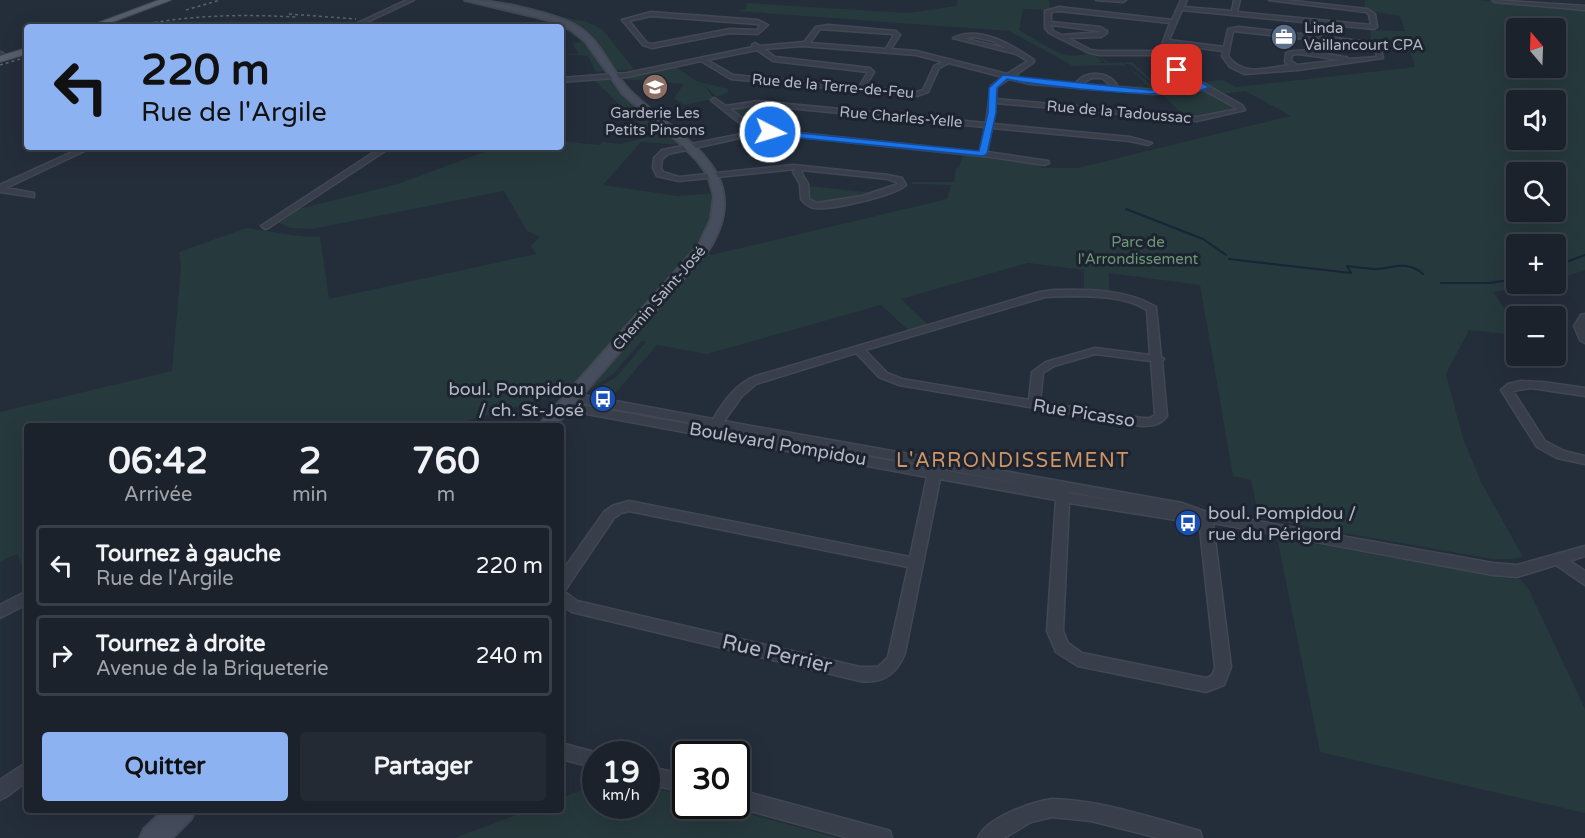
<!DOCTYPE html>
<html lang="fr">
<meta charset="utf-8">
<style>
:root{--surface:#1b222c;--page:#242a34;--text:#f1f3f6;--muted:#a0a4a9;--line:#393f48;--accent:#8db2f1}
body{margin:0;font-family:"Varela Round",sans-serif;background:var(--page);color:var(--text);height:100vh;display:flex;flex-direction:column;font-size:22px;white-space:nowrap}
*{box-sizing:border-box;margin:0}
p{font-size:20px;color:var(--muted)}
.icon{flex:none;width:33px;height:33px;fill:none;stroke:currentColor;stroke-width:2;stroke-linecap:round;stroke-linejoin:round}
.map{position:relative;flex:1;overflow:hidden}
.panel{position:absolute;left:24px;top:423px;width:540px;height:390px;display:flex;flex-direction:column;background:var(--surface);border-radius:6px;box-shadow:0 6px 24px #0002,0 0 0 2px var(--line)}
.panel>*{flex:none}
.hud{position:absolute;left:24px;top:24px;width:540px;height:126px;border-radius:6px;box-shadow:0 6px 24px #0002,0 0 0 2px var(--line);background:#8db2f1;color:#111;overflow:hidden}
.needle{width:39px;rotate:341deg}
.controls{position:absolute;left:1506px;top:18px;display:grid;gap:12px}
.controls a{display:grid;place-items:center;width:60px;height:60px;border-radius:6px;background:var(--surface);box-shadow:0 6px 24px #0002,0 0 0 2px var(--line);font-size:30px}
.speed{position:absolute;left:582px;top:741px;display:flex;gap:12px;font-size:30px;font-weight:700;text-align:center}
.speed>*{display:grid;place-content:center;width:78px;height:78px;border-radius:50%;background:var(--surface);box-shadow:0 6px 24px #0002,0 0 0 2px var(--line);line-height:1}
.speed small{font-size:15px;font-weight:400}
.speed .limit{border:3px solid #111;border-radius:9px;background:#fff;color:#111}
.pin{position:absolute;display:grid;place-items:center;width:51px;height:51px;color:#fff;margin:-26px;border-radius:12px;box-shadow:0 3px 9px #0006}
.me{position:absolute;width:66px;margin:-33px;rotate:95deg;stroke-linejoin:round;filter:drop-shadow(0 0 4px #0008)}
.turn{display:flex;align-items:center;gap:21px;height:126px;padding:0 18px;font-size:27px}
.turn .icon{width:78px;height:78px;stroke-width:2.5}
.turn b{display:block;font-size:42px;line-height:51px}
.eta{display:flex;justify-content:space-evenly;align-items:center;height:102px;text-align:center}
.eta b{font-size:36px;font-weight:800;line-height:42px}
.primary-button{display:flex;gap:12px;margin-top:auto;padding:12px 18px}
.primary-button a{flex:1;height:69px;border-radius:6px;background:var(--accent);color:#111;font-size:24px;font-weight:800;line-height:69px;text-align:center}
.primary-button a+a{background:var(--page);color:var(--text)}
ul{padding:0;list-style:none}
li{display:flex;align-items:center;gap:18px;height:81px;margin:0 12px 9px;padding:0 6px;border:3px solid var(--line);border-radius:6px}
li div{flex:1}
li b{display:block;font-size:22px}
li em{font-style:normal}
.map>svg:first-child{display:block}
.green{fill:#26393c;fill-rule:evenodd}
.lines{fill:none;stroke-linecap:round;stroke-linejoin:round}
.stream{stroke:#182438;stroke-width:2}
.street-casing{stroke:#414854;stroke-width:3}
.secondary-casing{stroke:#414854;stroke-width:4}
.primary-casing{stroke:#414854;stroke-width:2}
.street{fill:#383f4b;fill-rule:evenodd}
.secondary{fill:#464e5e;fill-rule:evenodd}
.primary{fill:#565e6b;fill-rule:evenodd}
.rail{stroke:#5a6372;stroke-width:1.5;stroke-dasharray:3 3;stroke-linecap:butt}
.route{fill:#1a73e8;stroke:#114b97;stroke-width:1.5}
.labels{text-anchor:middle;dominant-baseline:central;stroke-width:6;stroke-linejoin:round;paint-order:stroke}
.far-poi-label{font-size:15px;fill:#b3bac6;stroke:#1d2430;text-anchor:start}
.far-street-label{font-size:15px;fill:#b3bac6;stroke:#1d2430}
.far-park-label{font-size:15px;fill:#6c9676;stroke:#1d2430}
.poi-label{font-size:18px;fill:#b3bac6;stroke:#1d2430;text-anchor:end}
.street-label{font-size:18px;fill:#b3bac6;stroke:#1d2430}
.neighbourhood-label{font-size:20px;letter-spacing:1.5px;fill:#ce9667;stroke:#1d2430}
.near-street-label{font-size:21px;fill:#b3bac6;stroke:#1d2430}
</style>
<div class="map">
<svg width="1585" height="838" viewBox="0 0 1585 838">
<rect width="100%" height="100%" fill="#242d3a"/>
<path class="green" d="M480,0L587,22L602,29L634,69L616,71L592,35L583,28L585,26H580Z
M958,0H1049L1050,9L1045,10L1023,9L1019,30C1030,36 1057,54 1067,55C1082,58 1091,47 1102,62L1096,63H1106L1097,54L1109,63L1132,62L1155,83L1182,81L1188,85L1157,87L1131,65L1123,63L1154,87L1151,89L1194,86L1162,90L1124,89L1120,85L1149,87L1126,65L1073,66L1009,31L736,11L746,9L747,3L908,13L956,6Z
M1365,0H1479L1585,10V270L1556,280V244H1516V284H1544L1493,292L1516,325V335L1469,330L1446,374L1463,438L1481,482L1523,557L1511,559H1492L1259,518L1251,480L1233,476L1200,285L1109,273V294L1084,291V270L1028,263L901,299L928,325L908,330L881,305L707,354L657,345L613,396L590,395L596,389L616,377L646,342L642,341L613,374L589,390H585L708,251L711,255L947,199L951,185L913,184L911,182H954L956,168L959,167L963,155L1027,161L1043,168H1077L1291,116L1245,91L1222,94L1202,82L1223,80L1236,87L1415,67L1410,50L1371,43L1370,30L1405,31L1400,16L1365,10ZM1516,28H1556V68H1516ZM1516,100H1556V140H1516ZM1516,172H1556V212H1516Z
M585,41L605,71L596,72L588,56L561,54H579L572,43Z
M676,67L698,82L729,89L727,93L716,97L707,87L690,81L706,87L714,99L683,105L674,98L684,84L621,79Z
M610,79L681,145L641,142L603,185L678,196L716,193L714,218L696,251L567,397L557,395L450,426H27V577L17,554L0,562V412L172,371L181,266L179,252L246,228L307,237L320,236L329,299L536,254L531,246L540,237L527,231L504,191L312,229L291,228L278,223L299,208L307,207L397,184L498,147H561V141L600,145L603,142L620,144L652,136L595,81L561,82Z
M1206,90L1238,108L1200,118L1186,117L1161,94Z
M757,105L770,106L761,118L746,120L733,110Z
M809,186L865,192H870L827,203H819L811,200Z
M1277,537L1504,578L1520,579L1529,590L1585,709V813L1320,752Z
M595,785L596,806H646L647,786L685,796L686,806H719L838,838H455L529,810H561V798Z"/>
<g class="lines">
<path class="stream" d="M1126,209L1203,239L1226,255
M1229,259L1351,273L1347,266C1357,267 1367,269 1377,269C1395,268 1407,260 1423,274
M1556,266L1585,255
M1441,283H1489L1516,279"/>
<g class="street-casing">
<path id="street" d="M407,0H414L357,27H349Z
M1096,0H1126L1123,2Z
M1181,0H1187L1184,7L1232,11L1234,0H1240L1237,12L1371,25L1369,15L1366,12L1269,0H1285L1367,9L1375,14L1377,27L1374,29L1182,10L1169,40L1224,47L1228,29L1239,27L1370,42L1380,46L1383,58L1298,70L1244,74L1230,67L1222,56L1223,51L1168,44C1164,67 1193,78 1209,86C1218,92 1231,99 1242,105L1245,110L1197,121L996,103L993,124L1130,137L1152,143L1148,145L1130,141L992,128L987,152L1048,161L1049,163L1045,165L991,157L770,134L749,136L668,154L662,159L661,168L663,172L679,177L793,165L888,175L902,178L906,185C894,196 833,210 816,208C809,208 805,204 801,199L800,184L793,172L795,169L679,181L657,176L653,168L654,158L662,150L751,132L712,101L711,100L714,98L726,106L758,101L986,123L991,86L1003,77L949,63L939,68L928,92L917,96L731,79L701,61L627,77L561,82V78L627,73L753,47L752,45L755,43L760,46L804,42L816,27L828,25L896,31L900,35L891,49L916,51L1007,74L1028,61L1016,54L953,38C980,25 1012,45 1034,60V62L1014,76L1030,80L1075,84C1086,69 1110,71 1118,87L1154,90L1196,86L1170,67L1162,55H1099L1087,52L1049,33L1045,28V11L1059,7L1172,20ZM1059,11L1170,23L1163,42L1162,51H1099L1091,50L1068,38L1101,37L1107,33V31L1100,27L1051,22V12ZM1051,25L1099,31L1101,32L1062,35L1053,31ZM820,29L892,34L894,35L886,49L810,43ZM1233,31L1369,46L1375,48L1377,57L1349,59L1346,57C1328,55 1302,46 1286,53L1285,62L1289,65C1267,68 1243,77 1228,56ZM975,37L992,41L1008,49L963,38ZM802,46L916,55L943,62L934,66L923,90L917,92L865,87L874,72L870,68L775,57L764,49ZM757,50L773,61L868,72L859,87L733,75L707,60ZM1299,54L1341,60L1297,65L1291,61L1292,55ZM1092,78H1102L1112,87L1081,84ZM1009,79L1030,84L1154,94L1202,89L1238,109L1197,117L996,99L997,87ZM758,105L985,127L980,152L770,130L759,131L730,109ZM802,170L888,179L896,182L898,184L862,196L817,203L809,199L808,184L801,172Z
M1492,0L1585,6V10L1495,2Z
M651,12L758,20L768,25L758,34L730,33L652,48L643,45L622,20ZM651,16L757,24L761,25L757,30L730,29L652,44L647,43L629,21Z
M0,52L3,53L4,54L0,56Z
M83,147H93L6,188L34,193V197L0,192V185Z
M382,147H391L268,228L265,229L261,226Z
M1054,290C1087,289 1127,289 1156,307L1161,357L1164,359L1162,361L1167,416C1160,425 1153,426 1142,426L899,385L879,377L856,353L756,384L742,396L724,421L1182,503L1207,512L1493,563L1517,565L1585,546V556L1570,561L1585,571V585L1556,565L1517,577L1493,575L1213,523L1231,667L1224,685L1206,692L1078,666L1056,652L1047,631L1056,500L940,479L905,653C897,674 883,684 860,681L572,612L561,605V573L604,512L612,506L629,501L910,557L927,477L560,409L558,406L560,403L564,402L708,428L709,426L572,401L566,397L568,394L572,393L713,419C725,400 736,384 756,376L1040,292ZM1068,296C1093,296 1125,296 1147,310L1150,355L1095,348L1046,362L1032,372L1029,400L902,379L887,373L865,350L1045,297ZM1095,354L1151,361L1155,415L1150,418H1142L1040,402L1043,373L1054,366ZM720,428L930,466L929,468L719,430ZM942,469L1057,490L942,470ZM1069,492L1140,505L1069,493ZM1069,503L1189,522L1195,518L1199,520L1215,667C1214,673 1212,677 1206,678L1082,653L1068,643L1063,631ZM629,511L908,567L888,657L878,667H860L577,601L562,590L566,589L614,518L621,513Z
M1585,314V343L1580,340L1574,326L1581,315Z
M1521,381L1543,382L1585,388V396L1531,388L1513,391L1545,441L1564,451L1585,456V464L1557,458L1537,447L1501,390L1508,384Z
M27,591V604L0,618V605Z
M561,743L602,754H596V768L561,759Z
M27,762V781L6,797L0,800V780Z
M646,766L686,775V793L646,783Z
M736,789L883,829L890,831L892,838H849L736,807L732,806H736Z
M1052,799C1100,800 1146,816 1193,829L1200,831L1202,838H1159L1091,821L1052,817L1031,822L1004,838H978C986,818 1031,802 1052,799Z"/>
</g>
<g class="secondary-casing">
<path id="secondary" d="M465,0C493,0 550,12 575,25C601,39 610,71 630,91C677,138 758,170 709,249L555,426H538L699,245L711,219L714,196L708,175L697,160L680,143L623,94L586,42L571,30L549,20Z
M164,810H195L191,819L172,838H140L144,829Z"/>
</g>
<g class="primary-casing">
<path id="primary" d="M159,0H171L99,27H87Z
M27,48V54L0,62V56Z"/>
</g>
<use href="#street" class="street"/>
<use href="#secondary" class="secondary"/>
<use href="#primary" class="primary"/>
<path class="rail" d="M186,10L220,0
M289,14L356,19
M131,27C186,15 240,14 296,17
M0,65L27,57"/>
</g>
<path class="route" d="M1175,69H1180L1209,87C1184,103 1041,86 1007,79L997,88L996,113L987,154L983,156L770,135L766,132L770,130L979,151L988,113L989,88L1003,75L1149,90L1198,86L1175,72Z"/>
<defs>
<g id="office-disc" transform="scale(1.35)"><circle r="9.5" fill="#5c6f8a" stroke="#1d2430"/><path d="M-6-3h4V-5.5h4V-3h4V5H-6ZM-1-4.5V-3h2v-1.5ZM-6 0V1H6V0Z" fill="#fff"/></g>
<g id="school-disc" transform="scale(1.35)"><circle r="9.5" fill="#8d6e63" stroke="#1d2430"/><path d="M0-5L7-2L0 1L-7-2ZM-4 1L0 2.5L4 1V4Q0 6-4 4Z" fill="#fff"/></g>
<g id="bus-disc" transform="scale(1.35)"><circle r="9.5" fill="#1a4fb4" stroke="#1d2430"/><path d="M-5-6H5V4H4V6H2V4H-2V6H-4V4H-5ZM-3.5-4V0h7V-4ZM-3.5 1.2v1.5H-2V1.2ZM2 1.2v1.5H3.5V1.2Z" fill="#fff"/></g>
</defs>
<g fill-rule="evenodd">
<use href="#office-disc" x="1284" y="37"/>
<use href="#school-disc" x="655" y="87"/>
<use href="#bus-disc" x="603" y="399"/>
<use href="#bus-disc" x="1188" y="523"/>
</g>
<g class="labels">
<g class="far-poi-label">
<text x="1304" y="28">Linda<tspan x="1304" dy="17">Vaillancourt CPA</tspan></text>
<text x="655" y="113" text-anchor="middle">Garderie Les<tspan x="655" dy="17">Petits Pinsons</tspan></text>
</g>
<g class="far-street-label">
<text transform="translate(833 86) rotate(5)">Rue de la Terre-de-Feu</text>
<text transform="translate(1119 112) rotate(5)">Rue de la Tadoussac</text>
<text transform="translate(901 117) rotate(5)">Rue Charles-Yelle</text>
<text transform="translate(659 298) rotate(-49)">Chemin Saint-José</text>
</g>
<g class="far-park-label">
<text x="1138" y="242">Parc de<tspan x="1138" dy="17">l'Arrondissement</tspan></text>
</g>
<g class="poi-label">
<text x="584" y="389">boul. Pompidou<tspan x="584" dy="21">/ ch. St-José</tspan></text>
<text x="1208" y="513" text-anchor="start">boul. Pompidou /<tspan x="1208" dy="21">rue du Périgord</tspan></text>
</g>
<g class="street-label">
<text transform="translate(1084 413) rotate(9)">Rue Picasso</text>
<text transform="translate(778 444) rotate(10)">Boulevard Pompidou</text>
</g>
<g class="neighbourhood-label">
<text x="1013" y="461">L'ARRONDISSEMENT</text>
</g>
<g class="near-street-label">
<text transform="translate(777 654) rotate(13)">Rue Perrier</text>
</g>
</g>
</svg>
<div class="controls">
<a><svg class="needle" viewBox="-14 -14 28 28"><path d="M0-13l5 13h-10z" fill="#e53935"/><path d="M0 13l5-13h-10z" fill="#a0a4a9"/></svg></a>
<a><svg class="icon" aria-label="sound" viewBox="0 0 24 24"><path d="M4 9h4l5-4v14l-5-4H4zM17 9q2 3 0 6"/></svg></a>
<a><svg class="icon" aria-label="search" viewBox="0 0 24 24"><circle cx="10" cy="10" r="6"/><path d="M15 15l6 6"/></svg></a>
<a>+</a>
<a>−</a>
</div>
<div class="speed"><div>19<small>km/h</small></div><div class="limit">30</div></div>
<div class="pin" style="left:1177px;top:70px;background:#d93025"><svg class="icon" aria-label="arrive" viewBox="0 0 24 24"><path d="M6 21V4h12l-3 4 3 4H6"/></svg></div>
<svg class="me" style="left:770px;top:132px" viewBox="-20 -20 40 40"><circle r="17" fill="#1a73e8" stroke="#fff" stroke-width="3"/><path d="M0-11L8 9 0 5-8 9z" fill="#fff"/></svg>
<div class="hud">
<div class="turn"><svg class="icon" aria-label="left" viewBox="0 0 24 24"><path d="M17 20v-9H6M10 6l-5 5 5 5"/></svg><div><b>220 m</b>Rue de l'Argile</div></div>
</div>
<section class="panel">
<div class="eta">
<div><b>06:42</b><p>Arrivée</p></div>
<div><b>2</b><p>min</p></div>
<div><b>760</b><p>m</p></div>
</div>
<ul>
<li><svg class="icon" aria-label="left" viewBox="0 0 24 24"><path d="M17 20v-9H6M10 6l-5 5 5 5"/></svg><div><b>Tournez à gauche</b><p>Rue de l'Argile</p></div><em>220 m</em></li>
<li><svg class="icon" aria-label="right" viewBox="0 0 24 24"><path d="M7 20v-9h11M14 6l5 5-5 5"/></svg><div><b>Tournez à droite</b><p>Avenue de la Briqueterie</p></div><em>240 m</em></li>
</ul>
<div class="primary-button"><a>Quitter</a><a>Partager</a></div>
</section>
</div>
